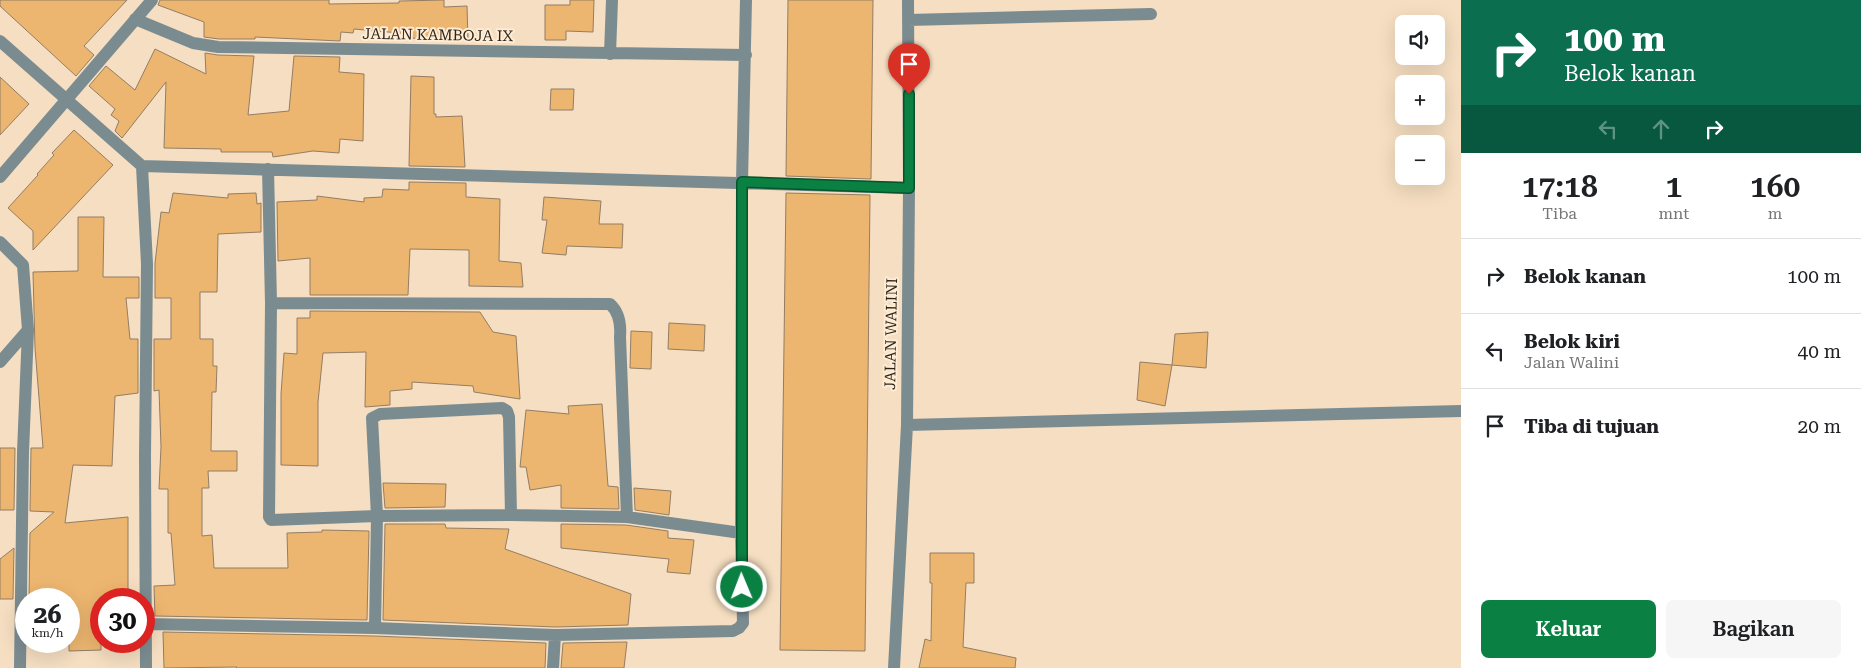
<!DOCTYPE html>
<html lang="id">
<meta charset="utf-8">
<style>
:root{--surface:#fff;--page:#f6f6f6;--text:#202124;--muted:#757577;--line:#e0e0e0;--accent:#0b8043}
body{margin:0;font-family:"Roboto Serif",serif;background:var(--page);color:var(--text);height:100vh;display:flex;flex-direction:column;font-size:19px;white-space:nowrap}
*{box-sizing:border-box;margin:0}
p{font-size:16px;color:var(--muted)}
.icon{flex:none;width:28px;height:28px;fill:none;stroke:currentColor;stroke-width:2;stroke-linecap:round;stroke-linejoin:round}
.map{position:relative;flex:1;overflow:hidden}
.drawer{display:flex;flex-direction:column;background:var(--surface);width:400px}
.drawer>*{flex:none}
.banner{background:#0b6e4f;color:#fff;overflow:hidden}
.fabs{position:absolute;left:1395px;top:15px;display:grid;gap:10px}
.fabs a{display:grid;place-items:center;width:50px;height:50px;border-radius:8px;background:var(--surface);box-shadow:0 5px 20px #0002;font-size:25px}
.speed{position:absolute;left:15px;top:588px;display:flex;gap:10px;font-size:25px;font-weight:700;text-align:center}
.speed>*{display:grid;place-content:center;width:65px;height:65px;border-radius:50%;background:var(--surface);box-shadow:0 5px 20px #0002;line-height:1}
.speed small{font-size:12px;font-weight:400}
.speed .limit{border:8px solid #d22;background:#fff;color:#111}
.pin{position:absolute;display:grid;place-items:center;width:42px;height:42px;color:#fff;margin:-51px -21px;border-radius:50% 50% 50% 0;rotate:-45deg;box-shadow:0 0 5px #0007}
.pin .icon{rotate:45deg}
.me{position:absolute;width:55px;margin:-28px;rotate:359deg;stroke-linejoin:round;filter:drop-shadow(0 0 4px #0008)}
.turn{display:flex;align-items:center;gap:18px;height:105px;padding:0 20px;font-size:22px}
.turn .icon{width:65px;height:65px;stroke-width:2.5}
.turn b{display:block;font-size:35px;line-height:42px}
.lanes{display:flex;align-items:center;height:48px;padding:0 20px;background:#0003;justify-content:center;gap:25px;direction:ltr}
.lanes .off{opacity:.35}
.eta{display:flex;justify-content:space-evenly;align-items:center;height:85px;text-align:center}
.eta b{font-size:30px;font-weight:600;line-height:35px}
.primary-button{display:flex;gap:10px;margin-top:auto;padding:10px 20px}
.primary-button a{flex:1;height:58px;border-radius:8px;background:var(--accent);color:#fff;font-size:20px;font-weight:600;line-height:58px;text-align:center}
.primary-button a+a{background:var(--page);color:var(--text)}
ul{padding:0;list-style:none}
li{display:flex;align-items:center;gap:15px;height:75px;padding:0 20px;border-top:1px solid var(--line)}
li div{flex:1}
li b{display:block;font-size:19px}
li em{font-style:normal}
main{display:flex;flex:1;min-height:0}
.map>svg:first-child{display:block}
.building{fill:#edb670;stroke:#937d63}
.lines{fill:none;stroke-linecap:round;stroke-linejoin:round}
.minor{stroke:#7b8c91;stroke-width:12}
.route-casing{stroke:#07532c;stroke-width:12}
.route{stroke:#0b8043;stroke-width:9}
.labels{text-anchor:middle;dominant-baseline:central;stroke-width:4;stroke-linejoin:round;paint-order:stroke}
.street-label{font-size:15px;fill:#2c2419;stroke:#ffecd5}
</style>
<main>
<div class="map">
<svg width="1461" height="668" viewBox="0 0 1461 668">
<rect width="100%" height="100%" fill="#f5dec1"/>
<path class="building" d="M0,0H127L84,46L94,55L76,76L0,6Z
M160,0H329V4L399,3V1L444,0V7L467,6L468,39L439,40L411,38V34L354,29L353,33L341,32L340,41L255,37V39H219L204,37V22L158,5Z
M570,0H594L593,32L566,31V40H545V5H570Z
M788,0H873L871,179L786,176Z
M155,49L206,74L205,53L218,55L254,56L248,115L289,111L294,56L340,57L339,72L364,74L363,141L340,139L339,153L313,151L273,157L272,152H221V149L164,148L166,82L122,138L115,131L119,121L111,115L115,109L89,86L106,66L135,90Z
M411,76L434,77V114H436V117L462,116L465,167L409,166Z
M0,77L29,104L0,135Z
M551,89H574L573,110H550Z
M74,130L113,165L33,250V231L8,208L38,175L37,174L54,155L52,153Z
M409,182L466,183V197L500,199L499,261L521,263L523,287L469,286V250L410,249L408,295H310V258L278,261L277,202L317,200V196L364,202V198L382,197L383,189L409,190Z
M173,193L228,198V194L256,193L257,204L261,203V232L218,234L217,292H200V339H213V366H217L216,392H212L211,451H237V471H208L209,488H202V536L212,535L214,568H288L287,533L322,532V530L369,531L367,620L155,616L154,586L175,585L171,533H168V489H159L161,447L159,390L154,391V339H171V298H155V263L161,212L169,213Z
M786,193L870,195L865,651L780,650Z
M544,197L601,201L599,224H623L622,248L567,246L566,255L542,253L547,220H542Z
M78,217H104L103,277H139V298H126L130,339H138V393L115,396L112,466L73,465L65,523L128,517V599H101V650L69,651V599H29L30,533L54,512L30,511L31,448H43L35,348L33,272L78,271Z
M310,311L480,312L493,332L516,336L520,399L474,392L473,386L412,382V389L390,391V405L365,407L366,352L323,353L318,402V466L281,465V394L284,353L297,354V318H310Z
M669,323L705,325L704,351L668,349Z
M631,331L652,332L651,369L630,368Z
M1208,332L1206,368L1172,365L1175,334Z
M1140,362L1172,365L1165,406L1137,400Z
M602,404L608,486L618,487L619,509L561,508V485L530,490L526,467H520L526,410L569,414L568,406Z
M0,448H15L14,510H0Z
M383,483L446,484L445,507L385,508Z
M634,488L671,491L669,515L635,510Z
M385,524H445L446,528L509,529L505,549L631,594L628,625L555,627L383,620Z
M561,524L626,525L668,531V538L694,540L690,574L667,572L669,559L561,548Z
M14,548L13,599H0V559Z
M930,553H974V583H966L963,647L1016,658L1015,668H919L925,639L931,641L932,583H930Z
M163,632L375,636L546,643L545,668H236L237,667L164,668Z
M627,642L624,668H561L563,643Z"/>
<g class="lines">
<path class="minor" d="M135,19L193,43L218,47L746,55
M908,20L1151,14
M0,41L142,166L909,188
M610,54L612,0
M142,166L147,264L145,456L146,668
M268,169L271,303L269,517L271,520L377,516L511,515L627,517L741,533
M0,177L152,0
M0,242L23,265L28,330L23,452L20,668
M271,303L610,304C620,313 621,325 620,337L627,517
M0,362L28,330
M907,425L1461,411
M146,624L375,628L555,635L733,631L739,628L743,623L741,533L742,182L746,0
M375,628L377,516L372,418L380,414L502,408L507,411L509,417L511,515
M553,668L555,635
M894,668L907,425L909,188L908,0"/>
</g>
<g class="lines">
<g class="route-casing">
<path id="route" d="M742,587V182L909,188V94"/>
</g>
<use href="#route" class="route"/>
</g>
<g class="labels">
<g class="street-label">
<text transform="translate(438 35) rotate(1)">JALAN KAMBOJA IX</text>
<text transform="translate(891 334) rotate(-89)">JALAN WALINI</text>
</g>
</g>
</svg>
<div class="fabs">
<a><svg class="icon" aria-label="sound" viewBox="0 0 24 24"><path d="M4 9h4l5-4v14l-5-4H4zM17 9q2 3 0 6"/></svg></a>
<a>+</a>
<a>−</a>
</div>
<div class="speed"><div>26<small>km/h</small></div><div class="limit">30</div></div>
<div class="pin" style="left:909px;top:94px;background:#d93025"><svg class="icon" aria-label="arrive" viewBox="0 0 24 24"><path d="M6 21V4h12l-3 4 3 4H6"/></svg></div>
<svg class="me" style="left:742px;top:587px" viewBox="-20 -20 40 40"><circle r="17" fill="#0b8043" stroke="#fff" stroke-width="3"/><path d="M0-11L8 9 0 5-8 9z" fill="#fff"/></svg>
</div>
<section class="drawer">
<div class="banner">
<div class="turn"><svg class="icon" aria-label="right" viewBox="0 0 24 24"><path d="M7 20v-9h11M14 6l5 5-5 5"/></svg><div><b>100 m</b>Belok kanan</div></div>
<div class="lanes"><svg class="icon off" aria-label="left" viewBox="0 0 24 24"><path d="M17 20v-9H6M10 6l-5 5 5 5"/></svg><svg class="icon off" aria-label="ahead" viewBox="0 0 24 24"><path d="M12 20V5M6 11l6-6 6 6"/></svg><svg class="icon" aria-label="right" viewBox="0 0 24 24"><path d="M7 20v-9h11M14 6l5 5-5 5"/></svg></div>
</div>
<div class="eta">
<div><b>17:18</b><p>Tiba</p></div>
<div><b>1</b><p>mnt</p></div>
<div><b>160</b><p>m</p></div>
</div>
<ul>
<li><svg class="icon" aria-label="right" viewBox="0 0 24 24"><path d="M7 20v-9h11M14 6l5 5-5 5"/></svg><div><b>Belok kanan</b></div><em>100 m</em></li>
<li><svg class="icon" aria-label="left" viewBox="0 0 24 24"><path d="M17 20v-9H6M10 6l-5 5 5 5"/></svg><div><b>Belok kiri</b><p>Jalan Walini</p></div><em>40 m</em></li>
<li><svg class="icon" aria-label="arrive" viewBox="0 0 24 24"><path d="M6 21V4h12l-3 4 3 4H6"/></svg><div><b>Tiba di tujuan</b></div><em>20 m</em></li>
</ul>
<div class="primary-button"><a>Keluar</a><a>Bagikan</a></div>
</section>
</main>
